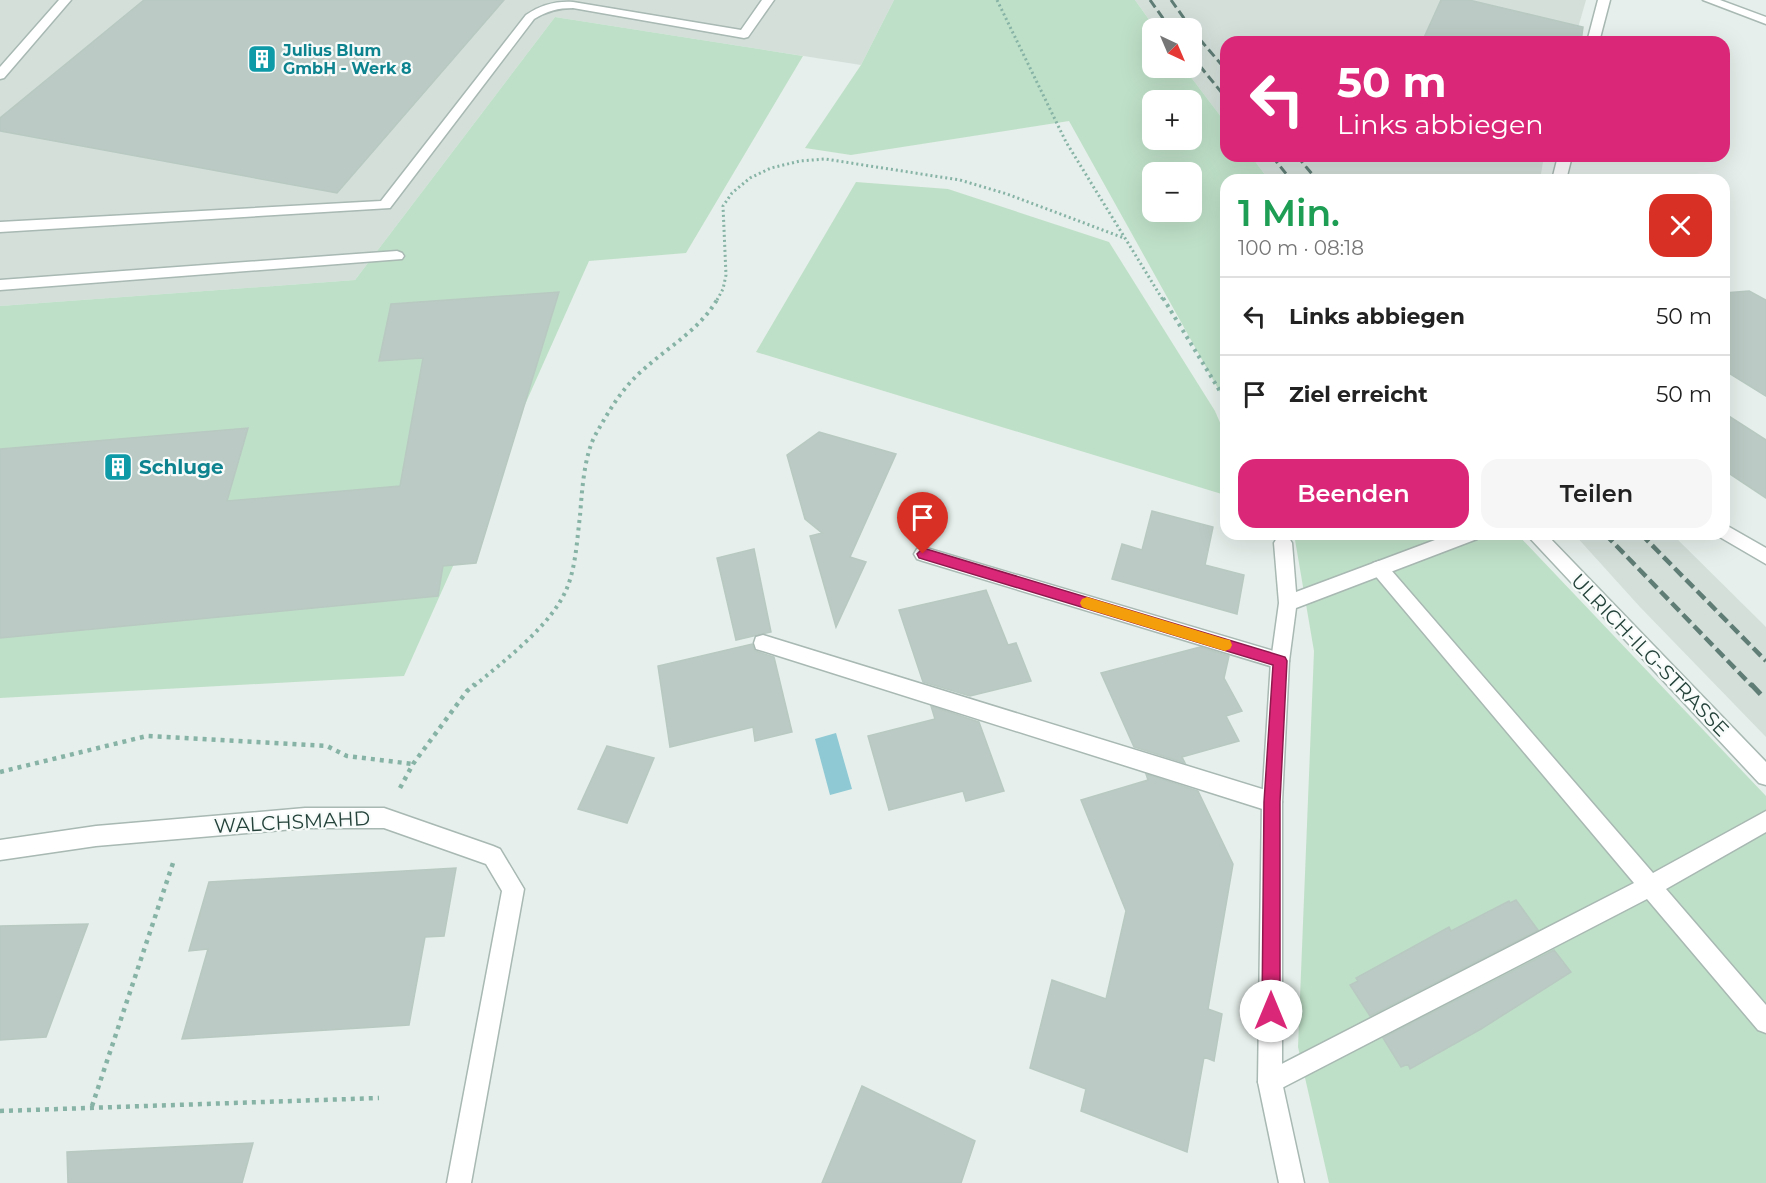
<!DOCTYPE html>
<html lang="de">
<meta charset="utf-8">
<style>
:root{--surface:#fff;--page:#f6f6f6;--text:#222;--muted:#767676;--line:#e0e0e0;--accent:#db2777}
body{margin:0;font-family:Montserrat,sans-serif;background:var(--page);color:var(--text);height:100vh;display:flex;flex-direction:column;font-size:22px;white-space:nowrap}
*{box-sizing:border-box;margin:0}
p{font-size:20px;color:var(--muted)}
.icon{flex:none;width:33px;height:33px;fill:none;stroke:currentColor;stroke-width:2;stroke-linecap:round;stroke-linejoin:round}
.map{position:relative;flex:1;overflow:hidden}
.sheet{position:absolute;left:1220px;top:174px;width:510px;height:366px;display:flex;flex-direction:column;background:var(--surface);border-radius:18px;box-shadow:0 6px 24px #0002}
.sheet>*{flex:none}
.guide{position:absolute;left:1220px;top:36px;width:510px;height:126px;border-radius:18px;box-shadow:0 6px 24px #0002;background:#db2777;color:#fff;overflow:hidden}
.needle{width:39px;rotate:136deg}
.fabs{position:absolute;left:1142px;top:18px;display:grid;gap:12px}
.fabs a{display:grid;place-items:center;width:60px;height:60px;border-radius:12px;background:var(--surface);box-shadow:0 6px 24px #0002;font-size:30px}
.pin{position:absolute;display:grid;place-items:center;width:51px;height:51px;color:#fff;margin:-62px -26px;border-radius:50% 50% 50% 0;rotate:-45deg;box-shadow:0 0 6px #0007}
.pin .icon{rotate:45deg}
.me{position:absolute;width:66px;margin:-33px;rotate:0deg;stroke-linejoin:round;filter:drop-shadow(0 0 4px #0008)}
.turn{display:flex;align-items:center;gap:21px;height:126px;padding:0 18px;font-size:27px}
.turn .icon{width:78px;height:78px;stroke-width:2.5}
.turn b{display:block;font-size:42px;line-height:51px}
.round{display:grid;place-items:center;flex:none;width:63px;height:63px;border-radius:18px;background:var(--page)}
.head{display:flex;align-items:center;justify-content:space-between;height:102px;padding:0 18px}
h1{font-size:36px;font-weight:600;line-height:45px;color:#1e9e55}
.action{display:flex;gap:12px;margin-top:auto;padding:12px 18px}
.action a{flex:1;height:69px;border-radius:18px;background:var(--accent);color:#fff;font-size:24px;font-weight:600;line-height:69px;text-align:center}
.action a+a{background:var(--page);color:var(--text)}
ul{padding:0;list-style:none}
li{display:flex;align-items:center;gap:18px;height:78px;padding:0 18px;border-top:2px solid var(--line)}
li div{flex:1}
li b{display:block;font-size:22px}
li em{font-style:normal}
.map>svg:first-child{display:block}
.built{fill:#d4dfda}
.green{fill:#bfe0c8;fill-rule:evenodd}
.water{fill:#8ec9d4}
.building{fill:#bbcac4;stroke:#b8c9c2;stroke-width:1.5}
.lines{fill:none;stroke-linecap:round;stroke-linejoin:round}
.lane-casing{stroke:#a8b8b2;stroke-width:3}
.street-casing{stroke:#a8b8b2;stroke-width:3}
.path-far2{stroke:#86b3a5;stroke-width:3;stroke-dasharray:2 3;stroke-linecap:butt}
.path-far1{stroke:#86b3a5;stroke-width:4;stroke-dasharray:3 4.5;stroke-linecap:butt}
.path{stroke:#86b3a5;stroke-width:4.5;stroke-dasharray:4 5;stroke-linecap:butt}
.lane{fill:#fff;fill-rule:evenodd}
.street{fill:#fff;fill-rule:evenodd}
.rail-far2{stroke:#5f7d75;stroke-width:3;stroke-dasharray:9 4.5;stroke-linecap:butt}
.rail-far1{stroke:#5f7d75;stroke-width:4.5;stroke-dasharray:11 5;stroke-linecap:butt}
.rail{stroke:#5f7d75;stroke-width:5;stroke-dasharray:14 8;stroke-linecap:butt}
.route{fill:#db2777;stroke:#8e194d;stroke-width:1.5}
.slow{fill:#f59e0b}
.labels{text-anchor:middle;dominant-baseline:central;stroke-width:4.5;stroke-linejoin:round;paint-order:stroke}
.far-culture-label{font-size:16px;font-weight:bold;fill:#0d838f;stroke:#f7fbf9;text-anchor:start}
.culture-label{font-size:20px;font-weight:bold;fill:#0d838f;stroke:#f7fbf9;text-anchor:start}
.street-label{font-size:20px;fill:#24423a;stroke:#f7fbf9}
</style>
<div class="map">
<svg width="1766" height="1183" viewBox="0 0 1766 1183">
<rect width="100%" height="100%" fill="#e6efeb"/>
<path class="built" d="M0,0H894L861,65L555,17L355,280L0,306Z
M1135,0H1586L1574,42H1226L1225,122L1184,68H1191V28H1155Z
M1251,156H1544L1540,180H1269Z
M1574,534H1672L1766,627V737L1640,607Z"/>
<path class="green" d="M894,0H1135L1155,28H1152V68H1184L1225,122L1226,156H1251L1269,180H1226L1225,401L1069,121L851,155L805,148L861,65ZM1152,100H1191V140H1152ZM1191,172V212H1152V172Z
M555,17L803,56L686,253L589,261L404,676L0,698V306L355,280Z
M856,182L948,189L1109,242L1215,411L1225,434V495L756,352Z
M1294,534H1517L1766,796V1183H1329L1298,1047L1314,651Z"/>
<path class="water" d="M836,733L852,789L830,795L815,739Z"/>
<path class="building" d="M144,0H504L337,193L0,131V118Z
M1441,0H1469L1583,27L1581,42H1422Z
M1749,291L1766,300V396L1724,370V293Z
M559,292L476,563L443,566L438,596L0,638V449L248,428L227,501L400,486L423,358L379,361L391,304Z
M1724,413L1766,440V498L1724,470Z
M819,432L896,454L850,557L866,562L836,627L810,536L822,533L805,519L787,455Z
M1152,511L1213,527L1205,565L1244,575L1237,614L1112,579L1122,544L1142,550Z
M754,549L771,632L736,640L717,558Z
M986,590L1008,645L1016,643L1031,681L970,696L923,682L899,610Z
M752,644L755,651L774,657L792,732L755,741L753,727L670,747L658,666Z
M1200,647L1229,656L1224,678L1242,711L1226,716L1239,741L1182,757L1185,763L1134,747L1101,673Z
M931,706L979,722L1004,791L966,801L963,791L889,810L868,736L935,719Z
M607,746L654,758L627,823L578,809Z
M1146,774L1198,791L1233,864L1208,1009L1222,1014L1214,1061L1204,1057L1187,1152L1081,1111L1086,1089L1030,1068L1052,980L1106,999L1126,911L1081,800L1148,780Z
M456,868L444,936L425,937L409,1025L182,1039L208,949L189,951L209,882Z
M1516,900L1538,930L1370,1016L1350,985L1358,981L1356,978L1449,927L1451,931L1509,901L1510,903Z
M88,924L46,1037L0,1040V926Z
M1554,950L1571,972L1481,1029L1410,1069L1408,1064L1401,1067L1383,1038Z
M862,1086L975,1141L961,1183H822Z
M253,1143L242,1183H68L67,1152Z"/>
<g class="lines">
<g class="lane-casing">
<path id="lane" d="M59,0H71L4,78L0,79V67Z
M762,0H774L748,37L744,38L573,8C558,8 547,11 534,19L390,208L0,232V222L381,201L526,15C541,5 555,1 573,2L741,30Z
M923,547L1280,653L1287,655L1289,661L1287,667L1280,669L923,561L917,559L914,554L917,549Z
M1379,561L1385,563L1653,873L1766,811V832L1666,889L1766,1005V1033L1758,1030L1647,899L1278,1090L1270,1094L1262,1090L1258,1082L1262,1074L1634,883L1373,573L1370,568L1373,563Z
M763,635L1272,792L1279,795L1282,802L1279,809L1272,812L763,651L756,649L754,643L756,637Z"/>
</g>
<g class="street-casing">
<path id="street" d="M1598,0H1610L1599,42H1587Z
M1703,0H1720L1766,17V24Z
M1558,156H1572L1566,180H1552Z
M397,251L402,253L404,256L402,259L0,290V280Z
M1724,524L1766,548V564L1718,536L1717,534H1724Z
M1451,534H1480L1477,539L1296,608L1289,661L1282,802V1082L1304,1183H1279L1258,1082L1262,802L1271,661L1279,603L1274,543L1277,538L1283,536L1289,538L1292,543L1296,592Z
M1526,534H1546L1766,762V785L1759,783Z
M305,808H384L493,846L500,849L524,889L471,1183H447L502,891L486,864L384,828H305L96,846L0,860V840L96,826Z"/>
</g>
<path class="path-far2" d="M997,0L1066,142L1163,300
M717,300L723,289L726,275L723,206L732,193L750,178L771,168L800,161L825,159L960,180L1007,194L1124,238"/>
<path class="path-far1" d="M1163,298L1226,401
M474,686C504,661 552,625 567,588C576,566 577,539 580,516C582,491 584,453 597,432C610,409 623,387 643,370C669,346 700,330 718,298"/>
<path class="path" d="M0,772L147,736L327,746L347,756L413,764
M400,788L413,764L467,691L475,684
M92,1106L173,863
M0,1111L379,1098"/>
<use href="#lane" class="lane"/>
<use href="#street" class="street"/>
<path class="rail-far2" d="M1150,0L1170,28
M1171,0L1191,28
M1191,29L1226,70
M1191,55L1226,98
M1272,156L1291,180
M1297,156L1317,180"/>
<path class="rail-far1" d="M1605,534L1752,686
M1641,534L1766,661"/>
<path class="rail" d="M1751,684L1766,700"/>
</g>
<path class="route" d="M923,548L1285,657L1287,661L1280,802V1011L1277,1017L1271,1020L1265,1017L1262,1011L1264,802L1273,665L919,558L917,554Z"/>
<path class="slow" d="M1087,597L1225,639L1230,640L1232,645L1230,649L1225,651L1087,609L1082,607L1080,603L1082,599Z"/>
<defs>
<g id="building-square" transform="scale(1.5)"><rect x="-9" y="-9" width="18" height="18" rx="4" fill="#0f9aa8" stroke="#f7fbf9"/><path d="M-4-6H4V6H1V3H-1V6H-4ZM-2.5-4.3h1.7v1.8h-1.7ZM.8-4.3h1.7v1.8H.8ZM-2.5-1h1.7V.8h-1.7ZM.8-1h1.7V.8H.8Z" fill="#fff"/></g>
</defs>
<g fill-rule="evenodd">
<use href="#building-square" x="262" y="59"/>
<use href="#building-square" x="118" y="467"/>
</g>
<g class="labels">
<g class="far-culture-label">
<text x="283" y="50">Julius Blum<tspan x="283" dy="18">GmbH - Werk 8</tspan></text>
</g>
<g class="culture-label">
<text x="139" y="467">Schluge</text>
</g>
<g class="street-label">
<text transform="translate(1650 655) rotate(46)">ULRICH-ILG-STRASSE</text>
<text transform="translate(292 822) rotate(-3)">WALCHSMAHD</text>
</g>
</g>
</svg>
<div class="fabs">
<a><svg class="needle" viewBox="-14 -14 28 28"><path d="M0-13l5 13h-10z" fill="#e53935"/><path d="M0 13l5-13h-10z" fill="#767676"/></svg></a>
<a>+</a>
<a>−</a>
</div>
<div class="pin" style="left:923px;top:554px;background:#d93025"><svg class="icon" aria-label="arrive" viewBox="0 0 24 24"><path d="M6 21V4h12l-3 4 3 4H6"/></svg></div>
<svg class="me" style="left:1271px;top:1011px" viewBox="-20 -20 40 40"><circle r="19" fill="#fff"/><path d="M0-13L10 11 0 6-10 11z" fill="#db2777"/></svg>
<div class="guide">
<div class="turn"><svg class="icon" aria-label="left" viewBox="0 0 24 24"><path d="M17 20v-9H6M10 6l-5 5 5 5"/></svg><div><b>50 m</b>Links abbiegen</div></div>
</div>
<section class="sheet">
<div class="head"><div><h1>1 Min.</h1><p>100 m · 08:18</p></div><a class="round" style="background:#d93025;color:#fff"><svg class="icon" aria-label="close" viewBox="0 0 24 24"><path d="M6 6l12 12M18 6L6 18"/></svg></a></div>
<ul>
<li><svg class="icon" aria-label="left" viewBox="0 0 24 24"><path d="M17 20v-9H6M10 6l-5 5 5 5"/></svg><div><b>Links abbiegen</b></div><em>50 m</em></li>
<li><svg class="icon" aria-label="arrive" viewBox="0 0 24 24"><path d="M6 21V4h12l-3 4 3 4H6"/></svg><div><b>Ziel erreicht</b></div><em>50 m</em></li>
</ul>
<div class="action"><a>Beenden</a><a>Teilen</a></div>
</section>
</div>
